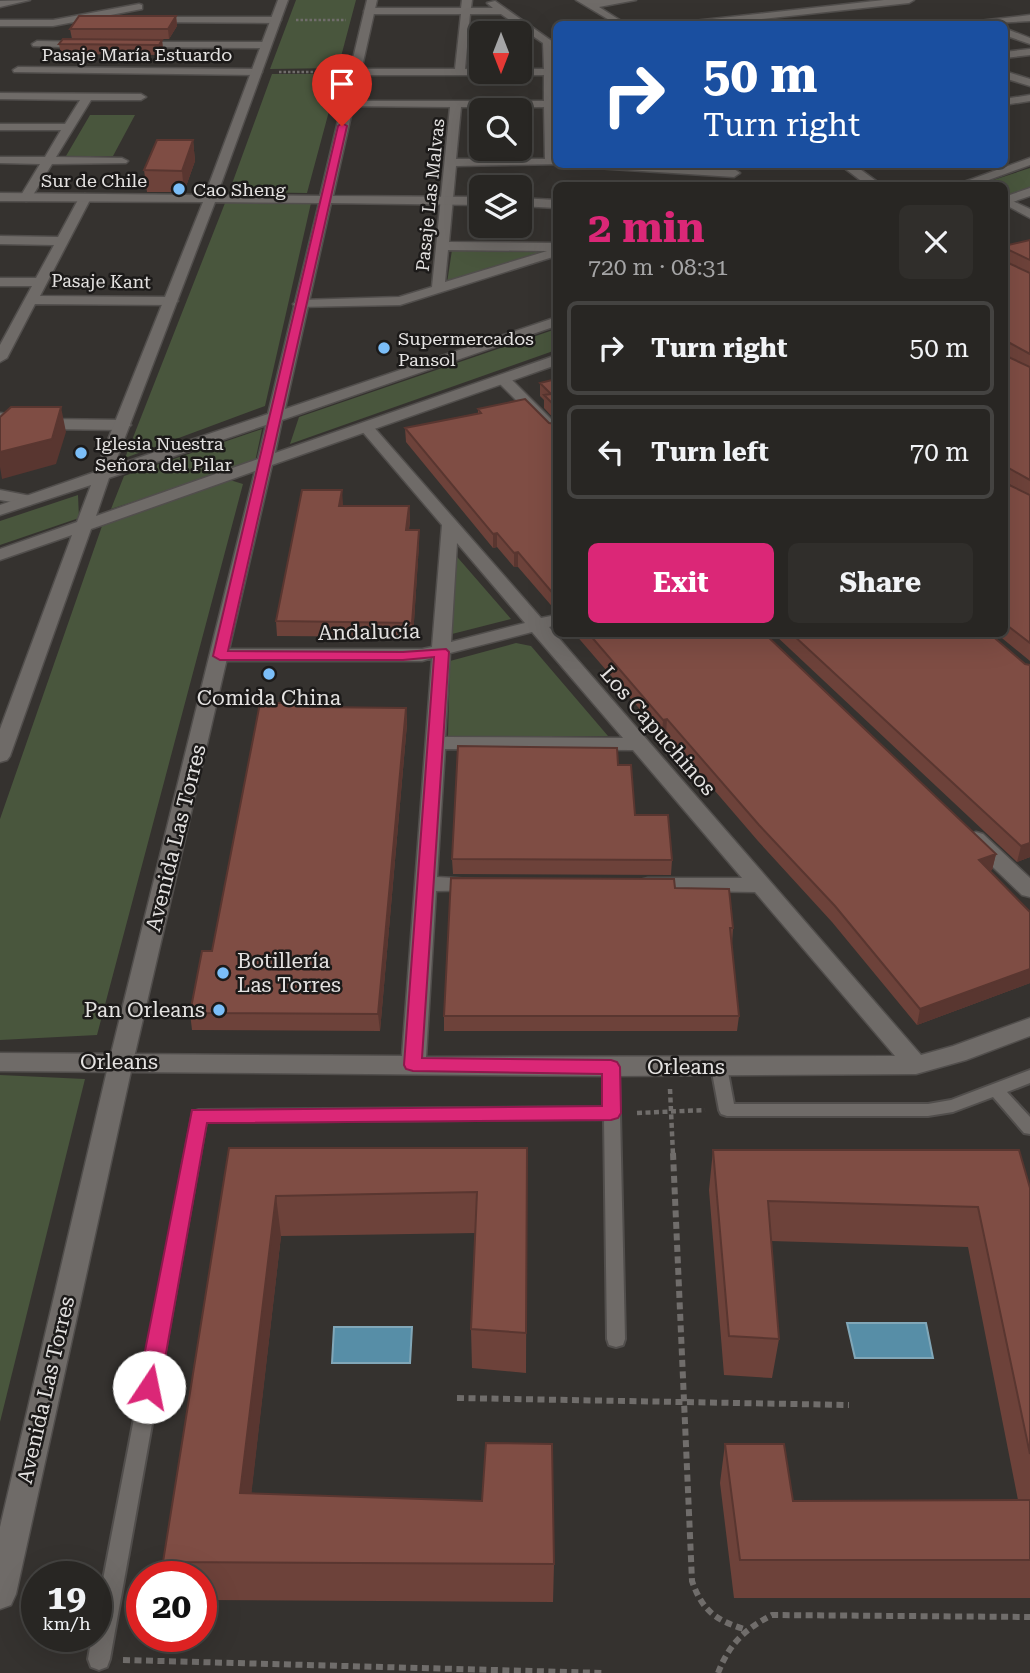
<!DOCTYPE html>
<meta charset="utf-8">
<style>
:root{--surface:#282623;--page:#302e2b;--text:#f1f3f6;--muted:#a5a5a6;--line:#444341;--accent:#db2777}
body{margin:0;font-family:"Roboto Serif",serif;background:var(--page);color:var(--text);height:100vh;display:flex;flex-direction:column;font-size:26px;white-space:nowrap}
*{box-sizing:border-box;margin:0}
p{font-size:23px;color:var(--muted)}
.icon{flex:none;width:38px;height:38px;fill:none;stroke:currentColor;stroke-width:2;stroke-linecap:round;stroke-linejoin:round}
.map{position:relative;flex:1;overflow:hidden}
.details{position:absolute;left:553px;top:182px;width:455px;height:455px;display:flex;flex-direction:column;background:var(--surface);border-radius:10px;box-shadow:0 7px 28px #0002,0 0 0 2px var(--line)}
.details>*{flex:none}
.hud{position:absolute;left:553px;top:21px;width:455px;height:147px;border-radius:10px;box-shadow:0 7px 28px #0002,0 0 0 2px var(--line);background:#1a4fa0;color:#fff;overflow:hidden}
.needle{width:46px;rotate:180deg}
.tools{position:absolute;left:469px;top:21px;display:grid;gap:14px}
.tools a{display:grid;place-items:center;width:63px;height:63px;border-radius:10px;background:var(--surface);box-shadow:0 7px 28px #0002,0 0 0 2px var(--line);font-size:35px}
.speed{position:absolute;left:21px;top:1561px;display:flex;gap:14px;font-size:35px;font-weight:700;text-align:center}
.speed>*{display:grid;place-content:center;width:91px;height:91px;border-radius:50%;background:var(--surface);box-shadow:0 7px 28px #0002,0 0 0 2px var(--line);line-height:1}
.speed small{font-size:18px;font-weight:400}
.speed .limit{border:10px solid #d22;background:#fff;color:#111}
.pin{position:absolute;display:grid;place-items:center;width:60px;height:60px;color:#fff;margin:-72px -30px;border-radius:50% 50% 50% 0;rotate:-45deg;box-shadow:0 0 7px #0007}
.pin .icon{rotate:45deg}
.me{position:absolute;width:77px;margin:-38px;rotate:11deg;stroke-linejoin:round;filter:drop-shadow(0 0 5px #0008)}
.turn{display:flex;align-items:center;gap:24px;height:147px;padding:0 35px;font-size:32px}
.turn .icon{width:91px;height:91px;stroke-width:2.5}
.turn b{display:block;font-size:49px;line-height:60px}
.round{display:grid;place-items:center;flex:none;width:74px;height:74px;border-radius:10px;background:var(--page)}
.headline{display:flex;align-items:center;justify-content:space-between;height:119px;padding:0 35px}
h1{font-size:42px;font-weight:700;line-height:52px;color:var(--accent)}
.primary-button{display:flex;gap:14px;margin-top:auto;padding:14px 35px}
.primary-button a{flex:1;height:80px;border-radius:10px;background:var(--accent);color:#fff;font-size:28px;font-weight:700;line-height:80px;text-align:center}
.primary-button a+a{background:var(--page);color:var(--text)}
ul{padding:0;list-style:none}
li{display:flex;align-items:center;gap:21px;height:94px;margin:0 14px 10px;padding:0 21px;border:4px solid var(--line);border-radius:10px}
li div{flex:1}
li b{display:block;font-size:26px}
li em{font-style:normal}
.map>svg:first-child{display:block}
.green{fill:#49563d}
.water{fill:#578ea7;stroke:#81a7b8;stroke-width:2}
.lines{fill:none;stroke-linecap:round;stroke-linejoin:round}
.lane-casing{stroke:#514e4c;stroke-width:4}
.street-casing{stroke:#514e4c;stroke-width:3}
.secondary-casing{stroke:#514e4c;stroke-width:3}
.path-far2{stroke:#706d6b;stroke-width:2.5;stroke-dasharray:2.5 2;stroke-linecap:butt}
.path-far1{stroke:#706d6b;stroke-width:4.5;stroke-dasharray:5 3.5;stroke-linecap:butt}
.path{stroke:#706d6b;stroke-width:6;stroke-dasharray:7 4.5;stroke-linecap:butt}
.lane{fill:#6f6b68;fill-rule:evenodd}
.street{fill:#6f6b68;fill-rule:evenodd}
.secondary{fill:#6f6b68;fill-rule:evenodd}
.wall{fill:#6d423a}
.shaded-wall{fill:#593630}
.building{fill:#7f4d44;stroke:#593630;stroke-width:2}
.route{fill:#db2777;stroke:#8e194d;stroke-width:2}
.poi-dot{fill:#7bbef8;stroke:#1c1a19;stroke-width:2.5}
.labels{text-anchor:middle;dominant-baseline:central;stroke-width:5;stroke-linejoin:round;paint-order:stroke}
.far-street-label{font-size:18px;fill:#e4e2e1;stroke:#1c1a19}
.far-poi-label{font-size:18px;fill:#e4e2e1;stroke:#1c1a19;text-anchor:start}
.street-label{font-size:21px;fill:#e4e2e1;stroke:#1c1a19}
.poi-label{font-size:21px;fill:#e4e2e1;stroke:#1c1a19}
</style>
<div class="map">
<svg width="1030" height="1673" viewBox="0 0 1030 1673">
<rect width="100%" height="100%" fill="#35322f"/>
<path class="green" d="M296,0H356L338,68L270,69Z
M272,74H339L307,193L229,192Z
M90,115H135L113,156H66Z
M1030,168V188L1005,196L1004,186L978,185Z
M225,203H311L265,406L125,458Z
M452,250H549L447,283Z
M556,329V350L290,444L299,417Z
M262,429L255,462L111,509L124,476Z
M230,480L243,484L97,1035L0,1040V819L102,526Z
M78,495L79,518L0,545V521Z
M452,551L511,619L452,634Z
M516,643L531,646L608,736H448L450,661Z
M0,1075L85,1079L0,1422Z"/>
<path class="water" d="M847,1323H926L933,1358H855Z
M334,1327H412L410,1363H332Z"/>
<g class="lines">
<g class="lane-casing">
<path id="lane" d="M611,1061L617,1063L619,1067L625,1339L623,1345L616,1347L609,1345L607,1339L604,1119L206,1122L110,1659L107,1667L99,1670L91,1667L88,1659L92,1636H96V1616L193,1112L199,1110L603,1107V1067L605,1063Z
M719,1061L725,1063L727,1067L734,1104H928L951,1100L1030,1070V1083L1007,1092L1030,1117V1134L1024,1133L993,1097L953,1112L928,1116H727L721,1114L719,1110L711,1067L713,1063Z"/>
</g>
<g class="street-casing">
<path id="street" d="M462,0H472L471,8H493L487,3L495,1L556,44V51L553,50L554,69H556V75H554L556,164H561L456,166L449,242L554,243L556,244V256L400,305L295,307L293,304L300,300L399,297L432,287L450,107L348,106L343,103L344,101H544V75H355L350,72L355,69H455L461,14H369L364,11L369,8H461ZM470,14H501L543,43L544,69H520V72L465,69ZM461,107H544L545,159H456ZM448,250L547,251L445,282Z
M576,0H636L599,7L626,24H616Z
M884,0H914L909,3L715,24H689L694,21Z
M139,4L142,5V9L53,26H0V20H53Z
M1030,15V21L974,24L979,21Z
M150,17H276L281,20L276,23L147,22V18Z
M1004,28L1030,38V44L1004,35Z
M37,41L87,42L92,45L87,48L33,46L32,44Z
M133,42H266L271,45L266,48L129,47V43Z
M1030,49V55L1004,58V52Z
M18,67L257,69L262,72L257,75L14,72L13,70Z
M1004,71L1030,79V86L1004,78Z
M0,93L141,94L146,97L141,100H91L56,157L122,158L128,161L126,163L52,164L30,200L26,201L20,197L40,164L0,163V157H45L61,130H0V124H65L80,100L0,99Z
M1030,95V101L1004,105V99Z
M576,164H649L734,169L740,173L734,177L581,167Z
M839,164H853L883,186H868Z
M85,194L91,198L40,296L171,297L178,301L171,305L35,304L7,358L0,362V345L32,286H0V278H36L54,245L0,244V236L58,237L79,198Z
M1004,197L1030,209V218L1004,204Z
M503,375L508,376L556,424V436L551,435L498,382L496,379L498,376Z
M0,413L47,419L123,420L131,425L123,430L47,429L0,423Z
M366,422L371,424L541,618L556,615V625L549,627L921,1055L953,1046L1030,1018V1036L966,1060L916,1074L611,1076L0,1071V1053L402,1056L432,658L422,661H220L211,655L220,649H422L432,647L442,525L361,430L358,427ZM457,543L525,623L451,642ZM532,632L623,738L445,737L450,653ZM445,749L633,750L742,878H648L640,880L637,885L640,890L755,892L895,1056L426,1057L436,891L487,890L490,885L487,880L437,877Z
M0,490L36,497L38,500L30,505L0,500Z
M976,832L983,834L1030,878V897L1022,895L969,844L965,839L969,834Z"/>
</g>
<g class="secondary-casing">
<path id="secondary" d="M30,0L0,7V1Z
M278,0H288L217,195L320,196L367,0H377L333,196L481,197V205L331,203L285,409L551,319L556,318V326L282,420L275,453L551,357L556,356V365L272,465L133,1062L16,1594L11,1605L0,1609V1527L109,1062L255,471L91,529L10,756L7,760L0,762V729L72,535L0,560V549L77,522L91,485L0,515V505L95,472L203,202L0,201V193L205,195ZM215,202L319,203L268,414L114,466ZM266,425L258,459L96,516L109,478Z
M1030,158V165L972,186H953Z
M1030,188V196L1004,205V197Z
M520,198L556,200V208L520,206Z"/>
</g>
<path class="path-far2" d="M296,20H346
M279,72H333"/>
<path class="path-far1" d="M670,1089L673,1155
M637,1113L705,1110"/>
<path class="path" d="M673,1153L692,1581C702,1610 715,1620 744,1629
M457,1398L849,1405
M123,1660L605,1673
M718,1673C729,1644 745,1629 772,1615L1030,1617"/>
<use href="#lane" class="lane"/>
<use href="#street" class="street"/>
<use href="#secondary" class="secondary"/>
</g>
<path class="wall" d="M176,16L177,26L169,39H72L70,29Z
M162,40L163,50L160,55L61,54L59,44Z
M193,140L195,161L184,192H147L144,170Z
M1030,240V273L1005,261L1004,246Z
M1004,261L1030,273V495L1005,482V483L1030,495V661L997,634H1004V355L1020,363L1005,355Z
M556,379V421L544,408V400L540,396V383Z
M478,409L556,424V611L518,567H514L497,547L493,548L406,442L405,428L478,413Z
M343,504V506H409L410,520L409,530L419,544L413,637L277,636L276,621Z
M575,634H765L996,854L992,870L990,871L1030,912V983L917,1025L832,922L758,841L666,734L662,735Z
M774,634H990L1030,857L1017,862Z
M311,703V707L406,708L407,724L380,1031L192,1030L190,1013L212,951Z
M618,765L635,815L672,860L671,875L453,874L452,859Z
M675,888L733,928L732,944L739,1016L737,1031H444V1016Z
M229,1148H527L526,1373L472,1368L471,1329L476,1233L281,1236L251,1494L554,1564L553,1602L201,1600V1577H167L163,1562Z
M713,1150L1030,1188V1598H734L720,1483L725,1444L793,1501L1018,1500L968,1247L771,1241L779,1339L772,1378L724,1375L709,1190Z"/>
<path class="shaded-wall" d="M176,16L177,26L169,39L168,29Z
M162,40L163,50L160,55L159,45Z
M193,140L195,161L184,192L182,171Z
M1007,249L1005,261H1004V250Z
M1008,342L1005,355H1004V344Z
M61,407L66,432L56,464L2,479L0,467V452Z
M342,490L343,504L340,520L339,506Z
M409,506L410,520L407,544L406,530Z
M419,530V544L413,637L412,623Z
M497,533V547L493,548V534Z
M518,552V567H514V553Z
M406,708L407,724L380,1031L378,1014Z
M667,719L666,734L662,735L663,720Z
M1030,843V857L1017,862L1021,846Z
M996,854L992,870L976,875L979,860Z
M1030,969V983L917,1025L920,1009Z
M276,1196L281,1236L247,1532L240,1493Z"/>
<path class="building" d="M79,16H176L168,29H70Z
M63,39L162,40L159,45L59,44Z
M157,140H193L182,171L144,170Z
M1030,240V260L1007,249L1004,250V246Z
M1004,261L1030,273V354L1008,342L1004,344Z
M1004,355L1030,367V480L1005,466V483L1030,495V643L1004,623Z
M556,379V407L544,395L551,394L540,383Z
M525,399L549,423L556,424V597L518,552L514,553L497,533L493,534L405,428L481,413L478,409Z
M11,407H61L52,439L0,452V417Z
M302,490H342L339,506H409L406,530H419L412,623L276,621Z
M589,634H765L996,854L979,860L1030,912V969L920,1009L835,906L759,825L667,719L663,720Z
M792,634H990L1025,664L1030,665V843L1021,846Z
M260,703H311V707L406,708L378,1014L190,1013L202,951H212Z
M458,746L617,748L618,765H631L635,815H668L672,860L452,859Z
M451,878L674,879L675,888L729,889L733,928H730L739,1016H444Z
M229,1148H527L526,1333L471,1329L477,1192L276,1196L240,1493L482,1501L486,1443L552,1444L554,1564L163,1562Z
M713,1150H1019L1030,1188V1454L978,1207L768,1201L779,1339L729,1336Z
M725,1444H784L793,1501L1030,1500V1560H740Z"/>
<path class="route" d="M342,123L347,126L228,651L403,652L446,649L449,652L422,1058L611,1060L617,1062L620,1067L621,1113L618,1118L611,1120L207,1123L160,1387L156,1394L149,1397L141,1394L138,1387L192,1110L602,1106V1074L413,1071L406,1069L404,1065L434,657L403,660H220L213,656L338,126Z"/>
<g class="poi-dot">
<circle cx="179" cy="189" r="7"/>
<circle cx="384" cy="348" r="7"/>
<circle cx="81" cy="453" r="7"/>
<circle cx="269" cy="674" r="7"/>
<circle cx="223" cy="973" r="7"/>
<circle cx="219" cy="1010" r="7"/>
</g>
<g class="labels">
<g class="far-street-label">
<text x="137" y="54">Pasaje María Estuardo</text>
<text x="94" y="180">Sur de Chile</text>
<text transform="translate(430 195) rotate(-84)">Pasaje Las Malvas</text>
<text transform="translate(101 281) rotate(1)">Pasaje Kant</text>
</g>
<g class="far-poi-label">
<text x="193" y="189">Cao Sheng</text>
<text x="398" y="338">Supermercados<tspan x="398" dy="21">Pansol</tspan></text>
<text x="95" y="443">Iglesia Nuestra<tspan x="95" dy="21">Señora del Pilar</tspan></text>
</g>
<g class="street-label">
<text transform="translate(369 632) rotate(-1)">Andalucía</text>
<text transform="translate(658 731) rotate(49)">Los Capuchinos</text>
<text transform="translate(176 838) rotate(-76)">Avenida Las Torres</text>
<text x="119" y="1062">Orleans</text>
<text x="686" y="1067">Orleans</text>
<text transform="translate(46 1390) rotate(-77)">Avenida Las Torres</text>
</g>
<g class="poi-label">
<text x="269" y="698">Comida China</text>
<text x="237" y="961" text-anchor="start">Botillería<tspan x="237" dy="24">Las Torres</tspan></text>
<text x="205" y="1010" text-anchor="end">Pan Orleans</text>
</g>
</g>
</svg>
<div class="tools">
<a><svg class="needle" viewBox="-14 -14 28 28"><path d="M0-13l5 13h-10z" fill="#e53935"/><path d="M0 13l5-13h-10z" fill="#a5a5a6"/></svg></a>
<a><svg class="icon" aria-label="search" viewBox="0 0 24 24"><circle cx="10" cy="10" r="6"/><path d="M15 15l6 6"/></svg></a>
<a><svg class="icon" aria-label="layers" viewBox="0 0 24 24"><path d="M12 4l9 5-9 5-9-5zM3 14l9 5 9-5"/></svg></a>
</div>
<div class="speed"><div>19<small>km/h</small></div><div class="limit">20</div></div>
<div class="pin" style="left:342px;top:126px;background:#d93025"><svg class="icon" aria-label="arrive" viewBox="0 0 24 24"><path d="M6 21V4h12l-3 4 3 4H6"/></svg></div>
<svg class="me" style="left:149px;top:1387px" viewBox="-20 -20 40 40"><circle r="19" fill="#fff"/><path d="M0-13L10 11 0 6-10 11z" fill="#db2777"/></svg>
<div class="hud">
<div class="turn"><svg class="icon" aria-label="right" viewBox="0 0 24 24"><path d="M7 20v-9h11M14 6l5 5-5 5"/></svg><div><b>50 m</b>Turn right</div></div>
</div>
<section class="details">
<div class="headline"><div><h1>2 min</h1><p>720 m · 08:31</p></div><a class="round"><svg class="icon" aria-label="close" viewBox="0 0 24 24"><path d="M6 6l12 12M18 6L6 18"/></svg></a></div>
<ul>
<li><svg class="icon" aria-label="right" viewBox="0 0 24 24"><path d="M7 20v-9h11M14 6l5 5-5 5"/></svg><div><b>Turn right</b></div><em>50 m</em></li>
<li><svg class="icon" aria-label="left" viewBox="0 0 24 24"><path d="M17 20v-9H6M10 6l-5 5 5 5"/></svg><div><b>Turn left</b></div><em>70 m</em></li>
</ul>
<div class="primary-button"><a>Exit</a><a>Share</a></div>
</section>
</div>
